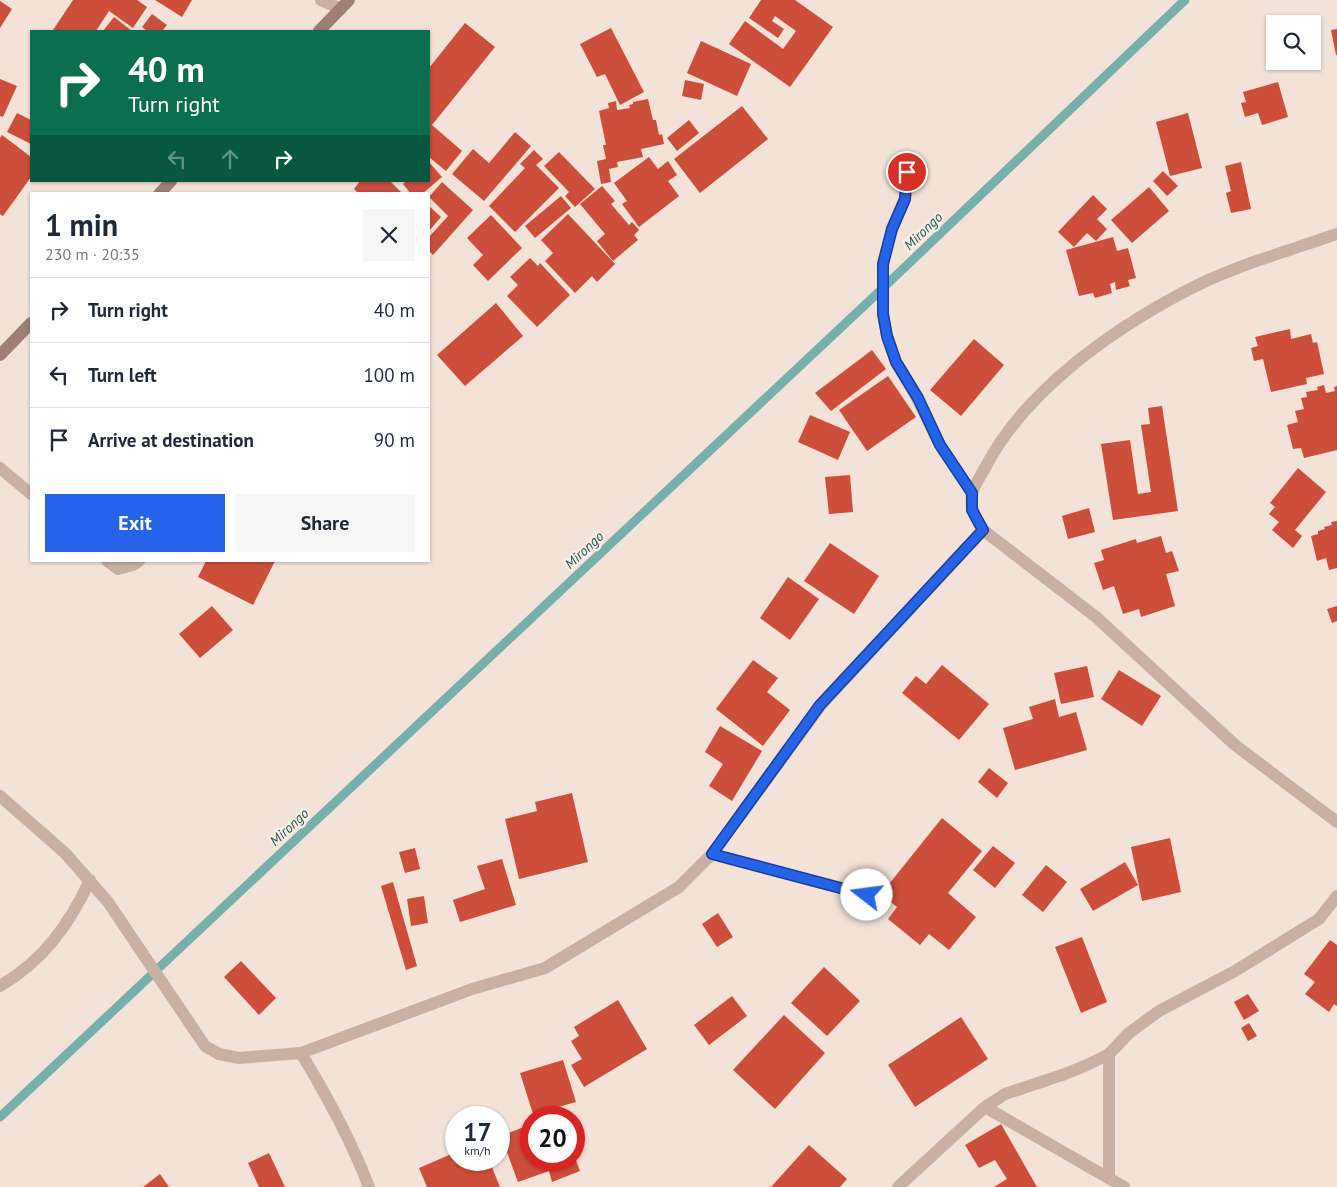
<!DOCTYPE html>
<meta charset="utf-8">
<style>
:root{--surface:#fff;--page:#f6f6f7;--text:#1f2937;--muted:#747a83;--line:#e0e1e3;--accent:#2563eb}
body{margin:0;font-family:"PT Sans",sans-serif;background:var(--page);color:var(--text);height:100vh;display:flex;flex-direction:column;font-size:19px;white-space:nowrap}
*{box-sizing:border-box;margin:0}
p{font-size:16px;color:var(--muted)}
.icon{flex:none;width:28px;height:28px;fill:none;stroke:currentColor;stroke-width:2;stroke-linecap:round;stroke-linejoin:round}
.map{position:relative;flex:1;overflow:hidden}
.side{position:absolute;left:30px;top:192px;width:400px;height:370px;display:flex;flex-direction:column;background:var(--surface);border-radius:0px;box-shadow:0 1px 4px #0004}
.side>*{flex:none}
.banner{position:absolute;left:30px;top:30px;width:400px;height:152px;border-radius:0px;box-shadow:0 1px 4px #0004;background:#0b6e4f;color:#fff;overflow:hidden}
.buttons{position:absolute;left:1266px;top:15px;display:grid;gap:10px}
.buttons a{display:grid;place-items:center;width:55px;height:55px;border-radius:0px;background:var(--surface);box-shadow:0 1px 4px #0004;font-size:25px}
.speed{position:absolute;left:445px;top:1106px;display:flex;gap:10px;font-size:25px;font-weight:700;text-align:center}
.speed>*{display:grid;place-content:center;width:65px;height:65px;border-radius:50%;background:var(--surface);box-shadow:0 1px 4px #0004;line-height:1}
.speed small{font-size:12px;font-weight:400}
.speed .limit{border:8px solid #d22;background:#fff;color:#111}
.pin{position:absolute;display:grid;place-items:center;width:42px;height:42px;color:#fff;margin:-21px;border:2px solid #fff;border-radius:50%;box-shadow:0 1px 5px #0007}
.me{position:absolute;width:55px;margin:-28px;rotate:285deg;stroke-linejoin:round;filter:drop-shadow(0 0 4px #0008)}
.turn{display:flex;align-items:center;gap:18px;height:105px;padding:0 15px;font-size:22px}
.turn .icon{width:65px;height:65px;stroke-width:2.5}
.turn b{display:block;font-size:35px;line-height:42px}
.lanes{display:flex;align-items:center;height:48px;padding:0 15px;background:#0003;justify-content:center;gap:25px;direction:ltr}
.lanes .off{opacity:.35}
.round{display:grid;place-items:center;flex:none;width:52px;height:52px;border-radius:0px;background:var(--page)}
.overview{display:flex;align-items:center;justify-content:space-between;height:85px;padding:0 15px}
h1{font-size:30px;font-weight:700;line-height:38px}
.cta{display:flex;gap:10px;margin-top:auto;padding:10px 15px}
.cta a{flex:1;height:58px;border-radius:0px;background:var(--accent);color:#fff;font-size:20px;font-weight:700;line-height:58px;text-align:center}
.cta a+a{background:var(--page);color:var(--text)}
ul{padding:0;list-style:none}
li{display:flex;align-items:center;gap:15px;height:65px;padding:0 15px;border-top:1px solid var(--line)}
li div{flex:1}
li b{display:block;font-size:19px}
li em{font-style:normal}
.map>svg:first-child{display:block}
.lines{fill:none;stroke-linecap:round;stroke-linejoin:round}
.stream{stroke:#75b0ac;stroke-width:9}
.building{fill:#cc4e3b}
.service{stroke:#cab0a3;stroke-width:12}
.minor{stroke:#cab0a3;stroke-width:12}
.secondary{stroke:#9e7f74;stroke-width:12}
.route-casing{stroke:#184099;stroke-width:12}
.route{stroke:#2563eb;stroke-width:9}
.labels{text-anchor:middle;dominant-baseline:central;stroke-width:5;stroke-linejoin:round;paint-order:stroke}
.water-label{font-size:14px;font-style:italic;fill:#195855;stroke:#faede3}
</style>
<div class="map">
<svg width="1337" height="1187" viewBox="0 0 1337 1187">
<rect width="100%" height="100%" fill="#f2e2d7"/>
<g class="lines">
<path class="stream" d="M0,1117L883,288L1185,0"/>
</g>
<path class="building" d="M73,0H137L147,7L133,28L109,11L96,31H55L53,30Z
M155,0H192L182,17Z
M761,0H795L833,27L790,87L729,44L745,21L783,49L796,31L775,16L772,21L784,29L778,38L749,18Z
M0,1L12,9L0,28Z
M152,14L167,25L162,31H147L142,27Z
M114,17L132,31H103Z
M465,23L495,47L432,125L462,151L446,171L429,157V68Z
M611,28L644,92L620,105L605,74L597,77L580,44Z
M1337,29V55H1336L1331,30Z
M701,41L751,64L737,96L687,73Z
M0,79L17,86L3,117L0,116Z
M685,80L704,84L701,100L682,96Z
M1278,82L1288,117L1262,125L1258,113L1245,117L1241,103L1246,102L1243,92Z
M648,99L653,120H656L659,135L662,134L664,144L641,149L643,157L617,162L618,167L609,169L611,182L601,184L597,161L606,159L603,145H606L599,111L609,108L608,103L616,101L617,110L630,108L629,105L633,104V102Z
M742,106L768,139L700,193L674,159Z
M17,113L31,120V144L7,132Z
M1188,113L1202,168L1170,176L1156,122Z
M689,120L699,133L677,151L667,138Z
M515,132L531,146L484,201L452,174L473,149L489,163Z
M2,135L31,157V177L3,216L0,214V138Z
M534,150L543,159L536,165L559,188L515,232L489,206L525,168L520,164Z
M559,152L595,189L575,207L565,196L569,192L544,166Z
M649,157L658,169L668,161L677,175L668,181L679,196L639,227L622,204L627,201L614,183Z
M429,162L442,177L422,194H411L403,184L406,181H429Z
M1241,162L1251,209L1231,213L1226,193L1231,191L1225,166Z
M1163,171L1178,186L1167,196L1153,181Z
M360,181H390L403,194H359L354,189Z
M442,182L473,210L433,255L429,251V237L448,216L429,197Z
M602,186L615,201L611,204L629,225L632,222L639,230L634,235L638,240L613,261L597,241L605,234L580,204Z
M1149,187L1169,211L1132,243L1111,220Z
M1093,195L1107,209L1097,219L1107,229L1096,241L1087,233L1074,247L1058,232Z
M561,196L571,208L535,238L525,226Z
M429,206L441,217L429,231Z
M568,214L615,264L597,282L592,276L575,293L545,261L553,253L541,240Z
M491,215L522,248L488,281L473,265L483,255L467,238Z
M1113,237L1117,251L1128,248L1136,278L1128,280L1130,286L1116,290L1115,282L1110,284L1112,293L1095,298L1093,293L1079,296L1066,250Z
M530,258L538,266L540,263L570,295L537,327L507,296L518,285L510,277Z
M496,303L523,336L465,386L437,355Z
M1290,329L1291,339L1311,334L1313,343L1317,342L1324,374L1306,378L1307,384L1271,392L1263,359L1254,361L1251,348L1258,346L1255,337Z
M974,339L1004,365L961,416L930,390Z
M872,350L886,369L831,411L815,393Z
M888,376L916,417L867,451L839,410Z
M1324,385L1326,393L1335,391L1334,387L1337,386V450L1304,458L1301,448L1293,449L1287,425L1298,422L1295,411L1304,409L1301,398L1307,397L1306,392L1318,390L1317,387Z
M1162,406L1178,511L1113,520L1101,444L1130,440L1138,494L1151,492L1141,425L1150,424L1148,408Z
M810,415L850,432L838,460L798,442Z
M1298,468L1326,492L1295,530L1302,536L1293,548L1272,530L1279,522L1269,514L1275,507L1270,503Z
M850,475L853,512L829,514L825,477Z
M1089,508L1095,532L1068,539L1062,516Z
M1337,521V568L1329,570L1326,558L1317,561L1311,536L1318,534V531L1325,529L1324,527L1332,525L1331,522Z
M1161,536L1166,553L1172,551L1179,571L1166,574L1175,606L1141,617L1139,609L1123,614L1114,586L1103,590L1094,563L1104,560L1101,550L1136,539L1137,543Z
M830,543L879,576L854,614L804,581Z
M206,561H275L253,605L198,577Z
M788,577L819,599L790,640L760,618Z
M212,606L233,630L200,658L179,634Z
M1337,606V621L1332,623L1327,609Z
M753,660L778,678L767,692L790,710L763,746L716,709Z
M942,665L989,704L959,740L902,693L916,676L926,684Z
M1087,666L1094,697L1061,704L1054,673Z
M1119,670L1161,696L1142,726L1101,699Z
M1055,699L1059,717L1076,712L1087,750L1015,770L1003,728L1033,719L1029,707Z
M720,726L762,751L732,801L709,786L723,764L705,752Z
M989,768L1008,783L997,798L978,782Z
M572,793L588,862L519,879L505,819L537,811L535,802Z
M942,818L982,851L948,893L976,917L949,950L929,934L920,945L888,919L897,907L881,894Z
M1170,838L1181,892L1142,901L1131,847Z
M993,846L1015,863L995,888L973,870Z
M415,848L420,869L405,873L399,852Z
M502,859L516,905L460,922L453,900L485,889L477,866Z
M1125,862L1138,885L1093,911L1080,889Z
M1046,865L1067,882L1043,912L1022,895Z
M393,882L417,966L406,970L381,886Z
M424,896L428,923L411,926L407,899Z
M718,913L733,937L717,947L702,924Z
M1082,937L1107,1002L1081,1013L1055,947Z
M1330,940L1337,945V1006L1334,1004L1329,1012L1305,994L1315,982L1304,974Z
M241,961L276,998L259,1015L224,977Z
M824,967L860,1001L827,1036L791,1003Z
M1248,994L1259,1011L1244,1020L1234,1002Z
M732,996L747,1016L709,1045L694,1025Z
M618,1000L647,1049L584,1087L571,1065L582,1059L571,1041L579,1036L574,1027Z
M784,1015L825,1053L775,1109L733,1070Z
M961,1017L988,1059L915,1107L888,1065Z
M1249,1023L1257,1036L1248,1041L1241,1028Z
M563,1060L576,1102L533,1114L520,1073Z
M531,1124V1160H574V1155L580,1171L552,1182L549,1171L518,1182L501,1136Z
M1001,1124L1037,1187H994L1007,1179L995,1160L979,1168L965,1145Z
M809,1145L847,1179L840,1187H771Z
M456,1152V1160H489L500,1187H427L419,1168Z
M269,1153L285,1187H259L248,1163Z
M160,1174L169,1187H143Z"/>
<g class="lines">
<path class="service" d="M907,172L905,199L892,229L883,264V314L887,336L896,362L917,398L940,445L972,493
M0,468L31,494
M107,561L118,569L133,565L139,561
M712,854L867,895"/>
<path class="minor" d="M321,0L341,9
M1337,234C1286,252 1232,266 1184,292C1110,331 1024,392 985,468C981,476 973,486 972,495C970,509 976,518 983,530L1096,617L1235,745L1337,822
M0,796L65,853L108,902L205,1046L219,1054L239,1058L301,1053L472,989L545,968L679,887L712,854L821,705L983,530
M0,986C43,961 69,925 90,880
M301,1053C327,1096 351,1140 369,1187
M1109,1054V1178
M985,1107L1124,1187
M898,1187L985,1107L1005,1094L1065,1074L1087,1065L1109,1054L1129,1033L1159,1011L1235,971L1319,919L1337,896"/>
<path class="secondary" d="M319,31L349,0
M159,194L171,181
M0,355L31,323"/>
</g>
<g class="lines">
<g class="route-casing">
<path id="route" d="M867,895L712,854L820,705L983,530L972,510V493L940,445L918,398L896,362L887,336L883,314V264L892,229L905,199L907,172"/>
</g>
<use href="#route" class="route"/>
</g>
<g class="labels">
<g class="water-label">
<text transform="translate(923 231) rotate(-44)">Mirongo</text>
<text transform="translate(584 550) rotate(-43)">Mirongo</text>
<text transform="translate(289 827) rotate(-43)">Mirongo</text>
</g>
</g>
</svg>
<div class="buttons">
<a><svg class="icon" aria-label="search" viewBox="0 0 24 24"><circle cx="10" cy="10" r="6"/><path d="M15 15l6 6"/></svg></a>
</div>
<div class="speed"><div>17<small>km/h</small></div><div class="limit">20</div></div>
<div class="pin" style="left:907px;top:172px;background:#d93025"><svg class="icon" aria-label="arrive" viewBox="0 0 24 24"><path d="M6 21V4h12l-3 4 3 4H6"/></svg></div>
<svg class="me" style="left:867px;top:895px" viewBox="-20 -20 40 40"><circle r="19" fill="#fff"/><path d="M0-13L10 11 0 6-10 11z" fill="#2563eb"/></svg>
<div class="banner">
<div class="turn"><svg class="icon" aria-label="right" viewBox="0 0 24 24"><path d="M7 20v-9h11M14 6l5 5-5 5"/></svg><div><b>40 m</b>Turn right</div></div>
<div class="lanes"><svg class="icon off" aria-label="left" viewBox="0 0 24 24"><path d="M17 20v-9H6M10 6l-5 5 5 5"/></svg><svg class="icon off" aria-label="ahead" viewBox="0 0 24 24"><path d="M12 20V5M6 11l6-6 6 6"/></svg><svg class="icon" aria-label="right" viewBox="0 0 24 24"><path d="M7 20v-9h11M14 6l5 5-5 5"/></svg></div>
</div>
<section class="side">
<div class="overview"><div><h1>1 min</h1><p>230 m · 20:35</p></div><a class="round"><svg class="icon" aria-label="close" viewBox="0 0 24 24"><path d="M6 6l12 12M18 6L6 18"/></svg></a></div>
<ul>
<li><svg class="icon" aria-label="right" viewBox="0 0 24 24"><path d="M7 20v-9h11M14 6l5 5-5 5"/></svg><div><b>Turn right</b></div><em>40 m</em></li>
<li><svg class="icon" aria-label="left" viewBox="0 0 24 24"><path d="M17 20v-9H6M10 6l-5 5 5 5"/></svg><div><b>Turn left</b></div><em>100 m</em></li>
<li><svg class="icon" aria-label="arrive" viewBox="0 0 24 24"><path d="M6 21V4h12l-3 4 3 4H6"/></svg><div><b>Arrive at destination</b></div><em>90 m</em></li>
</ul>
<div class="cta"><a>Exit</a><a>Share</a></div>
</section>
</div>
